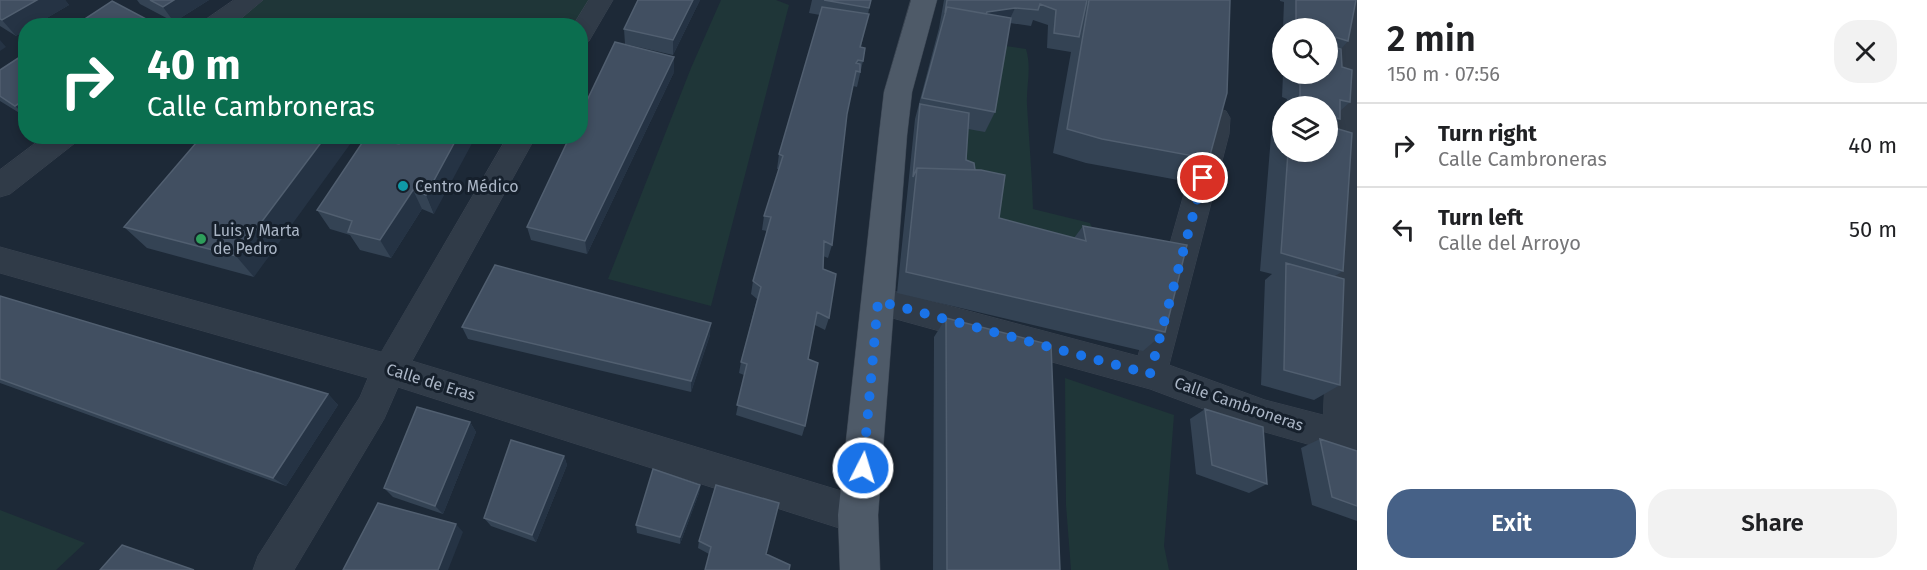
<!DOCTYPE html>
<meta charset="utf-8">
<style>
:root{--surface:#fff;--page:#f2f2f2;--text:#202124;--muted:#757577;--line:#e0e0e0;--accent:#466187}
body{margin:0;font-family:"Fira Sans",sans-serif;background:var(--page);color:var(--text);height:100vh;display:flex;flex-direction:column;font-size:22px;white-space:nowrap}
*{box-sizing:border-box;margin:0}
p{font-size:20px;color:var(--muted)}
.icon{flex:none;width:33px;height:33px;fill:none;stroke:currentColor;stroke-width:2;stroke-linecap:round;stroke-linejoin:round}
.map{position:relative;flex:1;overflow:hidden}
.drawer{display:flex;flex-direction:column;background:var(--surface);width:570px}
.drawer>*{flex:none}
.banner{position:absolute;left:18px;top:18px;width:570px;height:126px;border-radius:24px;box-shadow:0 3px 9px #0003;background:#0b6e4f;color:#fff;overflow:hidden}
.controls{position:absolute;left:1272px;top:18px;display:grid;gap:12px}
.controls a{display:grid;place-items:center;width:66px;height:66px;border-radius:50%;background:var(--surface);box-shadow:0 3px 9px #0003;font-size:30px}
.pin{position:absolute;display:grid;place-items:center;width:51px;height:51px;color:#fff;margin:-26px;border:3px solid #fff;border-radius:50%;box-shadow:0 2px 6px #0007}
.me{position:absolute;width:66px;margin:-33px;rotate:5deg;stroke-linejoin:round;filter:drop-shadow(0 0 4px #0008)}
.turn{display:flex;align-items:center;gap:21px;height:126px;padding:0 30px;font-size:27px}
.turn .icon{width:78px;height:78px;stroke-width:2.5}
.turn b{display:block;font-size:42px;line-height:51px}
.round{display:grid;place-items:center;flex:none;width:63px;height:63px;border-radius:24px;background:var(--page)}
.summary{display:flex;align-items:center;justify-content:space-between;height:102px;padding:0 30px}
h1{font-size:36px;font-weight:600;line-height:45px}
.cta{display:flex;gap:12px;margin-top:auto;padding:12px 30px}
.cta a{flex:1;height:69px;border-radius:24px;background:var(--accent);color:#fff;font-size:24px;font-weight:600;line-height:69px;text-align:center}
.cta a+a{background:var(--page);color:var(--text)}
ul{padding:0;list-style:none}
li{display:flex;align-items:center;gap:18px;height:84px;padding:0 30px;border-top:2px solid var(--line)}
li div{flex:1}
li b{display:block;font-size:22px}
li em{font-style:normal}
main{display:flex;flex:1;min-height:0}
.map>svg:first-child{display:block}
.green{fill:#1f3638}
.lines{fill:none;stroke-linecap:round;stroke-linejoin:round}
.minor-casing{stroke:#3a4451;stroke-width:1}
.major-casing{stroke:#3a4451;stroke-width:1}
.minor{fill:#303b48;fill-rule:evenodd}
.major{fill:#4e5a68;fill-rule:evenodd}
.wall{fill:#344354}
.shaded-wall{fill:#253344}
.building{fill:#414f61;stroke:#515f70;stroke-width:1.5}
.route{stroke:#1a73e8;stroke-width:10;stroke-dasharray:0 18}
.culture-dot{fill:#0f9aa8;stroke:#16202c;stroke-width:2}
.leisure-dot{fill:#2e9e5b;stroke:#16202c;stroke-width:2}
.labels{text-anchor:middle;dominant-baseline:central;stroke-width:6;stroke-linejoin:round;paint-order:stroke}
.poi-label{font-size:16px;fill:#aab5c5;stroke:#16202c;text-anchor:start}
.street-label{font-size:16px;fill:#aab5c5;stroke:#16202c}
</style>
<main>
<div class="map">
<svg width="1357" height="570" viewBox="0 0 1357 570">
<rect width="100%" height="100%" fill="#1d2937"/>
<path class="green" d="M251,0H601L580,26H214Z
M721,0H776L789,5L711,306L608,279L691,68Z
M999,45L1026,49C1032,69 1026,86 1027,105C1029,140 1032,174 1033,209L1090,223L1102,251L986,239L959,174L963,128L985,131Z
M1065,378L1174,415L1164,546L1169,570H1071L1066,505Z
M0,510L85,543L56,570H0Z"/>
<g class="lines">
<g class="minor-casing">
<path id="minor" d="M234,0H263L232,26H202L205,20Z
M589,0H613L589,41L580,43V26H573Z
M1344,0H1357V458L1265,432L1150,389L867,311L862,301L867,291L878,287L1138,356L1201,134L1202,118L1206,111L1216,108L1226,111L1230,118L1229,134L1169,365L1265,400L1323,415Z
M45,136H79L75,143L10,194L0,197V170Z
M508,136H536L412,361L858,496L871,502L877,515L871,528L858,534L398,387L384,419L294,570H253L258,556L360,397L368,378L0,273V247L381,352Z"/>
</g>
<g class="major-casing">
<path id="major" d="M911,0H937L912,92L907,135L878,515L880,570H840L838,515L879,135L884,92Z"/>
</g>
<use href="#minor" class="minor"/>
<use href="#major" class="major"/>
</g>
<path class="wall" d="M0,0H65L69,5L33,26H26V30L16,36L0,26Z
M137,0H209L174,22L140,4Z
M700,0L673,55L625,44L624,29Z
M812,0H871L861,47L863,61L857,87L853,86L847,114L832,245L828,258L823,256V269L829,318L825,330L815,325L808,359L805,426L802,436L736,415L744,375L739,373L741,362L757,299L751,294L753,281L767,231L762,230L764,216L779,169H777L779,154L820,15L809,13Z
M944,0H1230L1209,159L1189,182L1086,163L1053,153L1071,52L1047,48L1048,25L1033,20L1031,26L1010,23L995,112L985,132L968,129L966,160L975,170L999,218L1074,238L1083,226L1165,332L1143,351L897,293L915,119L939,28Z
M1280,0H1356L1348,41L1341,49L1342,67L1350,102L1340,111V119L1332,127L1343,271L1335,276L1340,385L1314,400L1261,385L1265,280L1272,274L1260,271L1271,136L1282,124V152H1328V106H1286L1287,99L1282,97L1283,74H1328V28H1283L1284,2L1280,1Z
M26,53V117L0,101V70Z
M674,72L587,254L531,240L527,227Z
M202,136L254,277L147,248L124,227Z
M404,136L434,214L422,209L391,258L360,250L350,235L330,229L317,210L399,144Z
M0,296L328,394L338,405L286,486L0,383Z
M946,318L1060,570H933L934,337Z
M462,327L710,335L691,392L468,339Z
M1205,409L1267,484L1249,493L1196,474L1190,419Z
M470,422L476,432L443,514L393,497L384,488Z
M1320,439L1357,451V521L1312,505L1301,448Z
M564,456L567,465L536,542L491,526L484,518Z
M700,485L699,493L680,544L637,533L636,525Z
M699,541L766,554H709L698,548Z"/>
<path class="shaded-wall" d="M37,0H65L69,5L33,26H26V30L16,36L2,20Z
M174,0H209L174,22L163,7Z
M693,0H700L673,55V40Z
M1015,8L1008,23L981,27L987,12Z
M150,21L153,26H142Z
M0,40L6,47L0,51Z
M674,57V72L587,254L585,241Z
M26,99V116L15,106Z
M326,136H356L254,277L236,256Z
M458,136H476L434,214L426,195Z
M413,190L422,209L391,258L380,240Z
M711,323L710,335L691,392V381Z
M328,394L338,405L286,486L273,478Z
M470,422L476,432L443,514L435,506Z
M564,456L567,465L536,542L532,535Z
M700,485L699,493L680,544V537Z
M456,524L463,532L448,570H438Z"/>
<path class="building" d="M0,0H37L2,20L0,19Z
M150,0H174L163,7Z
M638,0H693L673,40L624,29Z
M824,0H871L869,8Z
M947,0H1087L1079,37L1054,33L1056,10L1040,4L1038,10L1015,8L987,12L986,14L947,7L945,13Z
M1089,0H1230L1227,93L1209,159L1102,139L1067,129Z
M1296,0H1356L1348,41L1328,35V28H1302L1296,27Z
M112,1L150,21L142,26H74Z
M822,7L869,14L860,47L865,48L863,61L858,60L856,63L860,64V72L856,71L847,114L832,245L824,241L823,269L836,274L829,318L817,312L808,359L818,363L805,426L737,405L747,364L741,362L761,287L753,281L771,217L764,216L783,156L779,154Z
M947,7L1011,18L995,112L922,98Z
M615,42L674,57L585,241L527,227L570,136H580V115Z
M1328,46L1341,49L1342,67L1352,70L1350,102L1340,100V119L1328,116V106H1308V105L1300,103V84L1296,82V74H1328Z
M26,53V99L15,106L0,96V70Z
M920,104L969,113L966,160L974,163L975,170L917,168L913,177Z
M1328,126L1352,133L1343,271L1281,253L1288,152H1328Z
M202,136H326L236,256L124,227Z
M404,136H458L426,195L413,190L380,240L348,232L352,221L317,210L366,137L399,144Z
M917,168L981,170L1005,175L999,218L1086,241L1083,226L1187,245L1165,332L906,272Z
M1286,263L1344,279L1340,385L1284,370Z
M495,265L711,323L691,381L462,327Z
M0,296L328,394L273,478L0,379Z
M946,318L1051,345L1060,570H947Z
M417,407L470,422L435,506L384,488Z
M1205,409L1263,427L1267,484L1212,465Z
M1320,439L1357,451V506L1332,497Z
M511,440L564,456L532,535L484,518Z
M653,469L700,485L680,537L636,525Z
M716,485L779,503L766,554L790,565L789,570H705L711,547L699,541Z
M378,503L456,524L438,570H343Z
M122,545L194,570H100Z"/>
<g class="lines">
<path class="route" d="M863,468L878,301L1150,374L1203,178"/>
</g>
<circle class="culture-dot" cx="403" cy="186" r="6"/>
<circle class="leisure-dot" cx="201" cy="239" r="6"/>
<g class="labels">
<g class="poi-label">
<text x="415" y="186">Centro Médico</text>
<text x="213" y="230">Luis y Marta<tspan x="213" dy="18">de Pedro</tspan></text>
</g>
<g class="street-label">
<text transform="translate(431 382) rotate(17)">Calle de Eras</text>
<text transform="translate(1239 404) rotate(19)">Calle Cambroneras</text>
</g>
</g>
</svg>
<div class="controls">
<a><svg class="icon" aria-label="search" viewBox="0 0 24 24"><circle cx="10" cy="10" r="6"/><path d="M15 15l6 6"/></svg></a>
<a><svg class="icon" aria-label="layers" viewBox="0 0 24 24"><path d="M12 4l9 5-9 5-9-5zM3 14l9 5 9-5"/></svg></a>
</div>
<div class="pin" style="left:1203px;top:178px;background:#d93025"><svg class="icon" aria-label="arrive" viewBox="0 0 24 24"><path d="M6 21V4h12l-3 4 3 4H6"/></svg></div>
<svg class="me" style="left:863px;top:468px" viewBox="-20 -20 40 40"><circle r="17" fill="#1a73e8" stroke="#fff" stroke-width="3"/><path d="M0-11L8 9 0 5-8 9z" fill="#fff"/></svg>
<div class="banner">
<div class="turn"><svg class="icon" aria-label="right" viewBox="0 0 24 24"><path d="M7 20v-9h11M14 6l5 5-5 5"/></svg><div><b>40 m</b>Calle Cambroneras</div></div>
</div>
</div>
<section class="drawer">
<div class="summary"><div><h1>2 min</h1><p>150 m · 07:56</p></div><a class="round"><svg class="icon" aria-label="close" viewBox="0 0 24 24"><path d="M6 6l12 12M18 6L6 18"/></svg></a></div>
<ul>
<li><svg class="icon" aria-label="right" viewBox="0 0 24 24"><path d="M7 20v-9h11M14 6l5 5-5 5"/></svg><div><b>Turn right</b><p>Calle Cambroneras</p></div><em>40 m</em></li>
<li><svg class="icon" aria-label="left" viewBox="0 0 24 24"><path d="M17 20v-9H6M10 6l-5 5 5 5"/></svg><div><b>Turn left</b><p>Calle del Arroyo</p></div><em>50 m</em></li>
</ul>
<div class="cta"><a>Exit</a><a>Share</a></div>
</section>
</main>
